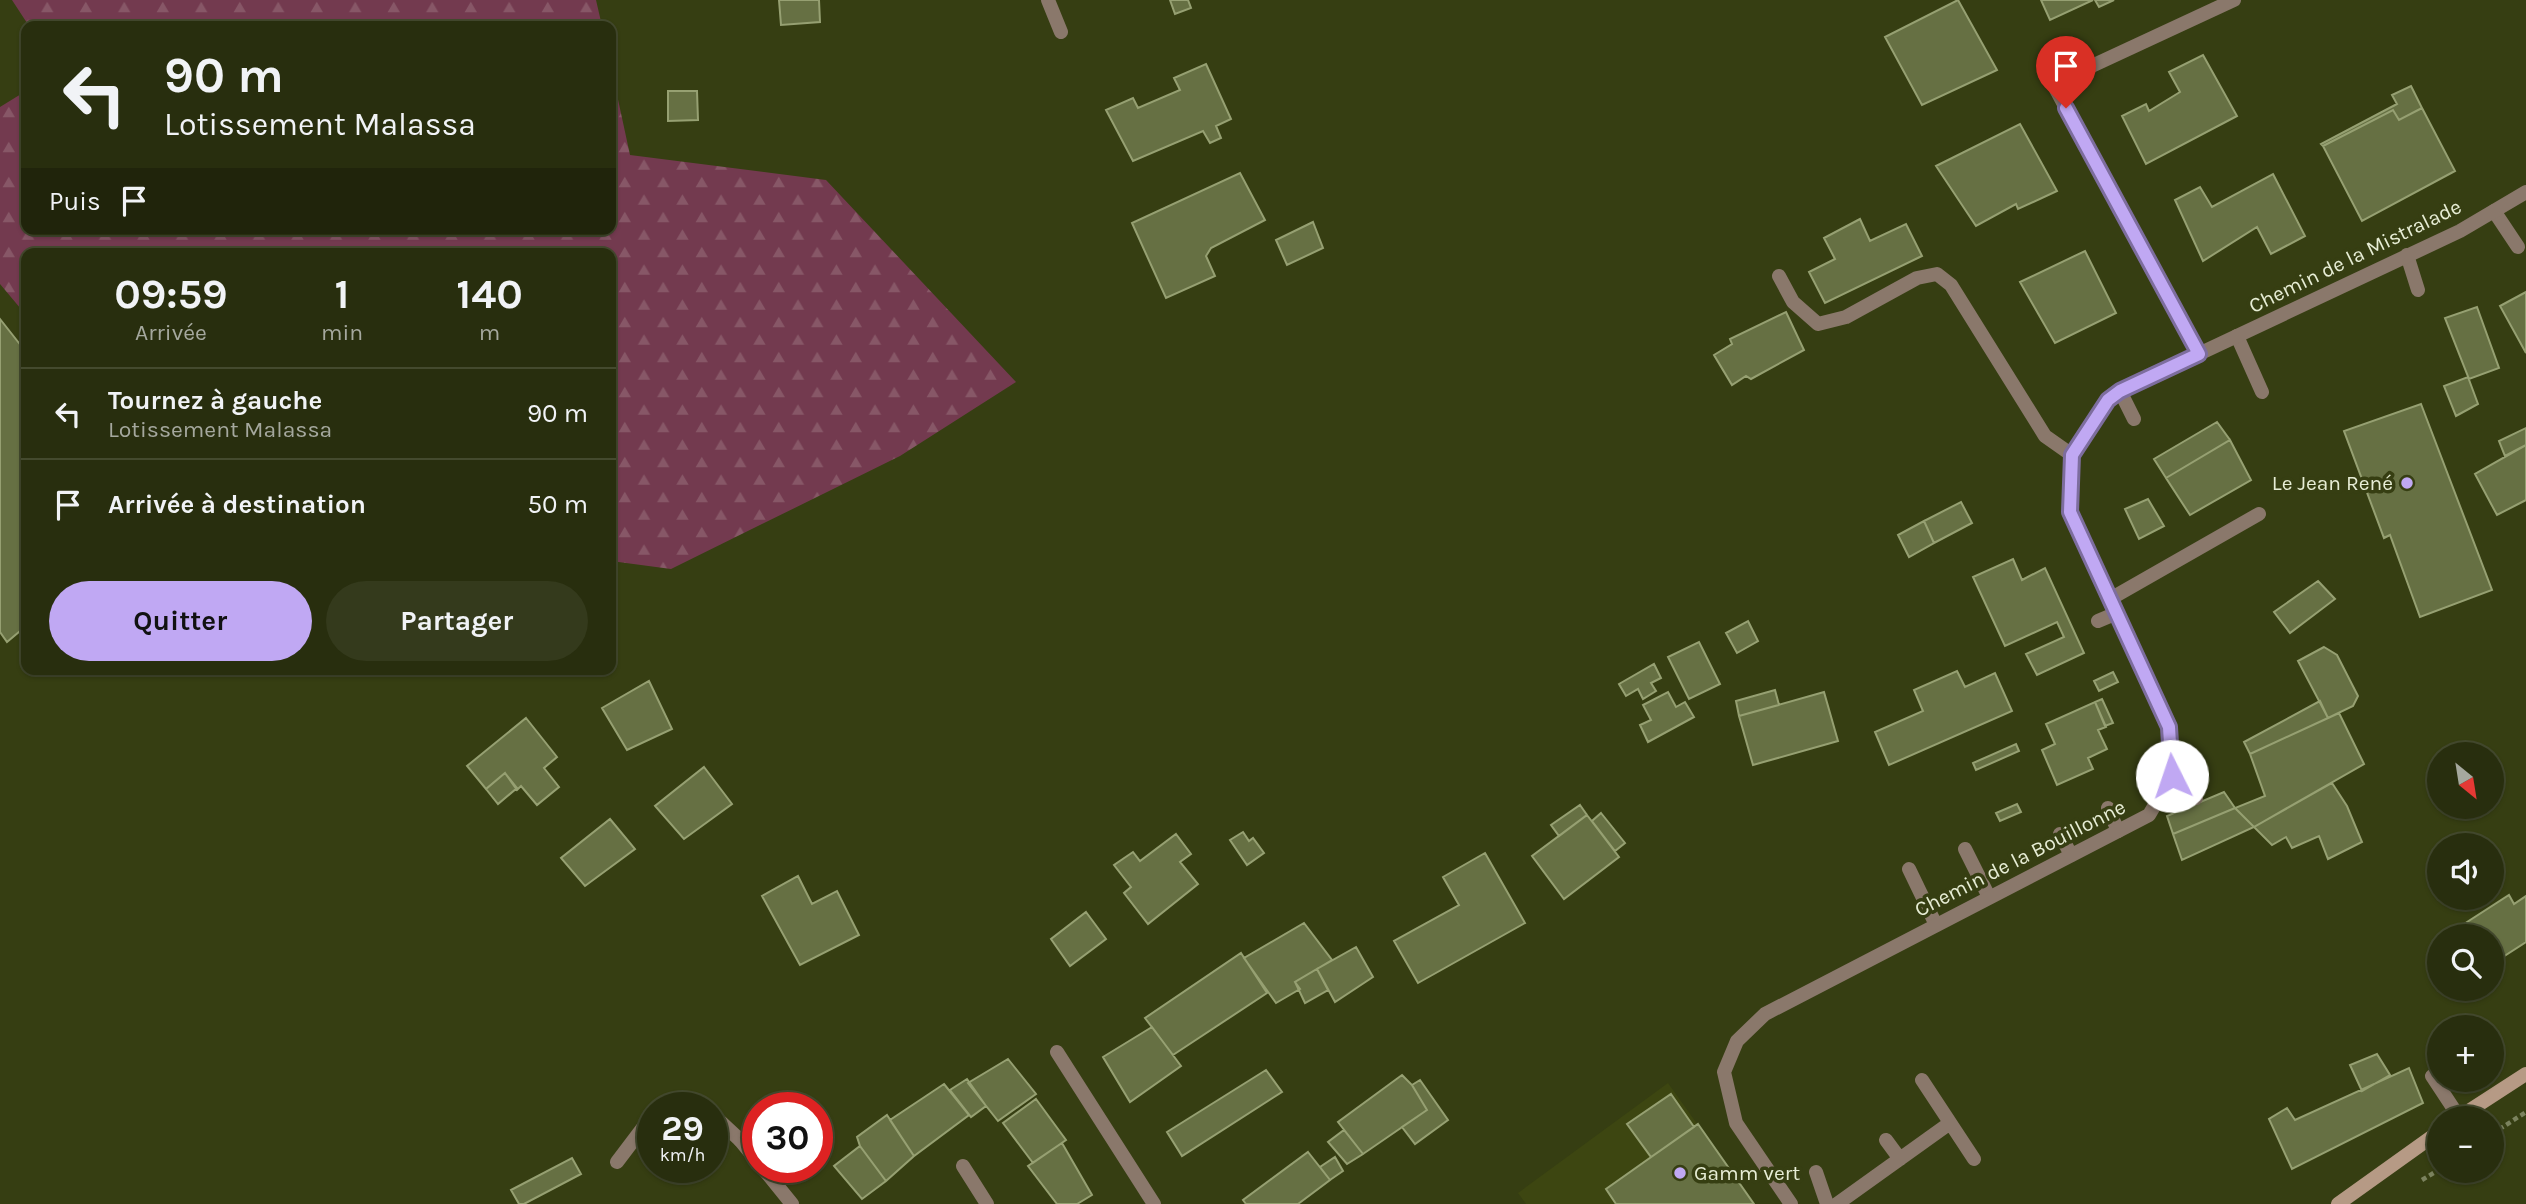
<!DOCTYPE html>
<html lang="fr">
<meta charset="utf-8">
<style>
:root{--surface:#282e0e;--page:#343a1c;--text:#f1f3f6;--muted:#a5a89e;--line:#444a2e;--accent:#c0a8f3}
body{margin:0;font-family:Karla,sans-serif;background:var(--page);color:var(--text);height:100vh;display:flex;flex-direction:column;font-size:26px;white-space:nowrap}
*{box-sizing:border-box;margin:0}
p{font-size:23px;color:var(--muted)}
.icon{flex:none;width:38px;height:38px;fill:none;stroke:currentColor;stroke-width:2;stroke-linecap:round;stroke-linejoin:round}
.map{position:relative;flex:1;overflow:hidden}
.drawer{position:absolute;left:21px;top:248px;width:595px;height:427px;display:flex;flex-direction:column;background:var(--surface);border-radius:14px;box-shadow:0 2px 5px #0004,0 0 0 2px var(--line)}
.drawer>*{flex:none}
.hud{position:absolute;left:21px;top:21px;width:595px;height:214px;border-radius:14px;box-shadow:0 2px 5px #0004,0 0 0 2px var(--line);background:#282e0e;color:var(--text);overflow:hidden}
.needle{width:46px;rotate:150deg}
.fabs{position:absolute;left:2427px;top:742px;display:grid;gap:14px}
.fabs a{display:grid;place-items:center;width:77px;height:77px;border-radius:50%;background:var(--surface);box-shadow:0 2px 5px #0004,0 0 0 2px var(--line);font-size:35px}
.speed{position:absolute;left:637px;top:1092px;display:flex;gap:14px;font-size:35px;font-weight:700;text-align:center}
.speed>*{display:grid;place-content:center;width:91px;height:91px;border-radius:50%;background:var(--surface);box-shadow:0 2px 5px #0004,0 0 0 2px var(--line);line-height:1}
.speed small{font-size:18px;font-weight:400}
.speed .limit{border:10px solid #d22;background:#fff;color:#111}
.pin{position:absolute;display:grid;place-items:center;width:60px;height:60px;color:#fff;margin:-72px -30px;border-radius:50% 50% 50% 0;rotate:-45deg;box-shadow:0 0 7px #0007}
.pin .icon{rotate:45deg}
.me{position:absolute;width:77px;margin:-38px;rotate:356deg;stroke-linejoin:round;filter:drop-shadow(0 0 5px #0008)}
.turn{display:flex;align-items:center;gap:24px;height:147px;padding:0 28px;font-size:32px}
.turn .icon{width:91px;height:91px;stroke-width:2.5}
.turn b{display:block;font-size:49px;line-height:60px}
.then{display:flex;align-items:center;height:66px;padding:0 28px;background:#0003;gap:14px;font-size:26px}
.eta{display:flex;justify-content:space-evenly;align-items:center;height:119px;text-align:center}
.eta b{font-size:42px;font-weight:700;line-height:49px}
.button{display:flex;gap:14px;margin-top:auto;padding:14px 28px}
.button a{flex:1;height:80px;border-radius:42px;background:var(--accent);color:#111;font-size:28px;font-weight:700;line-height:80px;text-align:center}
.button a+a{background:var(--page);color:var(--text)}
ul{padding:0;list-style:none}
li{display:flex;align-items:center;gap:21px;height:91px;padding:0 28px;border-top:2px solid var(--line)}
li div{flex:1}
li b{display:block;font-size:26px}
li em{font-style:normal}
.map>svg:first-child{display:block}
.built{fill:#3d4611}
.forest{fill:url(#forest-firs)}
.building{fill:#667043;stroke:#96a072;stroke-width:2}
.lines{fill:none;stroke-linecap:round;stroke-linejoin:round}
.path{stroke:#7b825e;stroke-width:4.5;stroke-dasharray:5 3.5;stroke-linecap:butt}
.service{stroke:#8a786b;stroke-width:14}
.minor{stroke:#8a786b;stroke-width:14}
.secondary{stroke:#b69a85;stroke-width:14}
.route-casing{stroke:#7d6d9e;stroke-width:18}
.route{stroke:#c0a8f3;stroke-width:12}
.poi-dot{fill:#c0a8f3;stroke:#363e12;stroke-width:2.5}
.labels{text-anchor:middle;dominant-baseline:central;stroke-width:7;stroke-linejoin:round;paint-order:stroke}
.street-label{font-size:21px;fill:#e7edd5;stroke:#363e12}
.poi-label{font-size:21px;fill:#e7edd5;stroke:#363e12;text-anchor:end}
</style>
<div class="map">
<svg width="2526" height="1204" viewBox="0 0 2526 1204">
<defs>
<pattern id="forest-firs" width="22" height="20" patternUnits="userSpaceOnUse" patternTransform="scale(1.75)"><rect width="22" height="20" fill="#733a4f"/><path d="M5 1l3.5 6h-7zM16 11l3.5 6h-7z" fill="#875767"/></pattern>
</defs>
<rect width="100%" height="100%" fill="#363e12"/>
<path class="built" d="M1668,1083L1754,1204H1526L1518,1193Z"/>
<path class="forest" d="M12,0H596L602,26H29Z
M611,67L630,155L826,180L1016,382L900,456L671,569L611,561V254H26V315L0,284V107L26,91V229H611Z"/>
<path class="building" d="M779,0H819L820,22L781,25Z
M1170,0H1188L1191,8L1175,14Z
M1958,0L1997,70L1922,105L1885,37Z
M2041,0H2093L2050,20Z
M2095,0H2114L2099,7Z
M2203,55L2237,116L2146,164L2122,116L2146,104L2149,111L2180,92L2169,72Z
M1206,64L1231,119L1216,126L1221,138L1210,143L1203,131L1133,161L1106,110L1133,98L1138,108L1180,90L1174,78Z
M2411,86L2422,108L2399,120L2393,110L2323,146L2321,144L2397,104L2392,95Z
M668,91H697L698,120L668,121Z
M2422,108L2455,171L2362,221L2323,146L2393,110L2399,120Z
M2020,124L2057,191L2018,209L2016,204L1976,226L1936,166Z
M1240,173L1265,220L1211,248L1206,256L1215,276L1166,298L1132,223Z
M2273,174L2305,236L2271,254L2257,227L2203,261L2175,200L2200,187L2212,207Z
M1860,219L1870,241L1906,224L1922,256L1825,303L1809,272L1835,259L1824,238Z
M1313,222L1323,248L1287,265L1276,240Z
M2085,251L2116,313L2055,343L2020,282Z
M2526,292V353L2500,306Z
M2477,307L2499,368L2469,379L2445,318Z
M1786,312L1804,350L1751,379L1746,376L1732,385L1714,355L1732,344L1730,339Z
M0,319L26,352V626L7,642L0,632Z
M2468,377L2478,404L2456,416L2444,386Z
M2421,404L2492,590L2420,617L2390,535L2384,538L2344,431Z
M2217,422L2230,440L2166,478L2154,459Z
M2526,428V445L2505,456L2499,441Z
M2230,440L2251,480L2190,515L2166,478Z
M2526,445V500L2497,515L2475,474Z
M2148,499L2164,526L2139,539L2125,509Z
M1961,502L1972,523L1934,543L1924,521Z
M1924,521L1934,543L1909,557L1898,535Z
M2013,559L2022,580L2045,568L2084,653L2037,675L2026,654L2064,637L2057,622L2005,646L1973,577Z
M2318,581L2335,599L2290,633L2274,612Z
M1748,621L1758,641L1737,653L1726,633Z
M1699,642L1720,684L1689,699L1668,657Z
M2324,647L2337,655L2358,696L2353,706L2328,718L2298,661Z
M1654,664L1661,678L1651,683L1656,691L1643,699L1638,689L1626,696L1619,684Z
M1957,671L1965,687L1995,673L2012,711L1889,765L1875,732L1923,711L1914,690Z
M2113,672L2118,682L2099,691L2094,681Z
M649,681L672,729L627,750L602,708Z
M1775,690L1779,705L1739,716L1736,701Z
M1668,692L1676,707L1685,702L1694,717L1648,742L1640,725L1651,720L1643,705Z
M1824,692L1838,741L1753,765L1739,716Z
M2102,699L2113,723L2105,726L2095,702Z
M2320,701L2328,718L2250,754L2244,742Z
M2095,702L2106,727L2098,730L2107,749L2088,758L2093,769L2057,785L2042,750L2055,744L2046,724Z
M2339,713L2364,764L2254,827L2235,808L2265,796L2250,754Z
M526,718L557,757L544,768L559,787L537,805L521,786L517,790L505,773L486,789L467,766Z
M2016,744L2019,751L1976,770L1973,763Z
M704,767L732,804L684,839L655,806Z
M505,773L517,788L498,804L486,789Z
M2332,783L2347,806L2362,842L2328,859L2319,836L2292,848L2286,837L2272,845L2254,827Z
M2224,792L2235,808L2173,834L2167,816Z
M2017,804L2021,812L2000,821L1996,813Z
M1580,805L1587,815L1559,836L1551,825Z
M2235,808L2254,827L2182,860L2173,834Z
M1601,813L1625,843L1615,851L1592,821Z
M1587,815L1619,857L1564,899L1532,856Z
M610,819L635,849L585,886L561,858Z
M1243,832L1249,841L1253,838L1264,853L1247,865L1230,840Z
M1176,834L1191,854L1180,862L1198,884L1148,924L1124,893L1131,887L1114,865L1133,852L1140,861Z
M1485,853L1525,923L1418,983L1394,941L1459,905L1443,877Z
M798,876L812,904L837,891L859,935L800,965L762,896Z
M2509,895L2514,904L2526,896V942L2492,964V936H2472L2464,924Z
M1086,912L1106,939L1070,966L1051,939Z
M1304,923L1332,960L1295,982L1300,989L1276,1003L1244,958Z
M1356,947L1373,977L1335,1002L1317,969Z
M1241,953L1267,993L1173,1055L1145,1018Z
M1317,969L1328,990L1305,1003L1295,982Z
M1152,1027L1181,1066L1130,1102L1103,1057Z
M2377,1054L2390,1075L2362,1091L2350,1065Z
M1008,1059L1036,1094L998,1121L968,1083Z
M2409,1068L2423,1103L2292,1169L2269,1119L2287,1108L2295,1120Z
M1266,1070L1282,1092L1182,1156L1167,1132Z
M1402,1075L1412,1085L1427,1110L1363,1154L1338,1122Z
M967,1079L986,1106L971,1117L950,1090Z
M1420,1080L1448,1120L1415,1144L1402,1127L1427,1110L1412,1085Z
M944,1084L969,1115L914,1156L890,1120Z
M1671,1094L1694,1127L1651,1157L1627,1124Z
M1036,1099L1066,1140L1033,1163L1003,1123Z
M887,1115L914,1156L886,1181L860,1146L857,1137Z
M1698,1124L1754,1204H1616L1606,1189Z
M1344,1130L1363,1154L1347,1164L1328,1142Z
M1062,1143L1092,1195L1077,1204H1057L1028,1166Z
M860,1146L886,1181L862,1199L834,1166Z
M1308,1152L1330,1180L1298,1204H1246L1243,1200Z
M1335,1157L1343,1171L1330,1180L1320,1167Z
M572,1158L581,1174L524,1204H519L511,1190Z"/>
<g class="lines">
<path class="path" d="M2492,1134L2526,1112
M2422,1180L2440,1169"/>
<path class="service" d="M1048,0L1061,32
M2494,211L2518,247
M2407,255L2418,290
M1779,276L1793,302L1818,324L1846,317L1917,278L1937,274L1951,285L2045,436L2072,455
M2237,336L2262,392
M2199,354L2053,84L2234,0
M2120,391L2134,419
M2110,599L2259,514
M2098,621L2117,613
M2165,789L2196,798
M2108,808L2118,831
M2060,834L2071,855
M1965,849L1989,897
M1909,869L1936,925
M2432,1076L2459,1117
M1922,1080L1974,1159
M712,1114L740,1140
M1886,1140L1900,1159
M617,1162L645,1125L653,1124
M963,1166L987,1204
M1816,1172L1827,1204
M1837,1204L1950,1123"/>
<path class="minor" d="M1057,1052L1154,1204
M740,1140L758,1162
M762,1167L792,1204
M1791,1204L1736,1123L1724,1072L1737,1041L1765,1014L2149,815L2172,776L2169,727L2070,512L2072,455L2108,400L2120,391L2460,231L2526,192"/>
<path class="secondary" d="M2458,1118L2526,1074
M2338,1204L2440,1131"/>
</g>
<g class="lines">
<g class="route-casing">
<path id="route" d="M2066,108L2199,354L2120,391L2108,400L2072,455L2070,512L2169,727L2172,776"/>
</g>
<use href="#route" class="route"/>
</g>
<g class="poi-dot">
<circle cx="2407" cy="483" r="7"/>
<circle cx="1680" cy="1173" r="7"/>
</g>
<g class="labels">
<g class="street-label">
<text transform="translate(2355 256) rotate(-26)">Chemin de la Mistralade</text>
<text transform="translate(2020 858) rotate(-27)">Chemin de la Bouillonne</text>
</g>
<g class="poi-label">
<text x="2393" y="483">Le Jean René</text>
<text x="1694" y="1173" text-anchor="start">Gamm vert</text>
</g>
</g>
</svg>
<div class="fabs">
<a><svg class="needle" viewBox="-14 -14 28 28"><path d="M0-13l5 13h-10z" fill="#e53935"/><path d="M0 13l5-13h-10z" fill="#a5a89e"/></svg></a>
<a><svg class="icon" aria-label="sound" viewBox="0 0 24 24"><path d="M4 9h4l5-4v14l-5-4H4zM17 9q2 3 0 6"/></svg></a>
<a><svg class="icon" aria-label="search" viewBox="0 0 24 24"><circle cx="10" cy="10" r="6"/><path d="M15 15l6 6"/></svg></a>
<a>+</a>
<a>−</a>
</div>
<div class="speed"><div>29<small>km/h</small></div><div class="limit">30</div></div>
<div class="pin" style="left:2066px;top:108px;background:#d93025"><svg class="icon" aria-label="arrive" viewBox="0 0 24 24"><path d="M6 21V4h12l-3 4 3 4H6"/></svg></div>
<svg class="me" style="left:2172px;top:776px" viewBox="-20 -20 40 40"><circle r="19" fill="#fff"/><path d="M0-13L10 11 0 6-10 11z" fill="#c0a8f3"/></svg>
<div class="hud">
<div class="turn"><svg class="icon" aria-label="left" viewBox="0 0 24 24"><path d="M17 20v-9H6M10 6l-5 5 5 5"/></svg><div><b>90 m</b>Lotissement Malassa</div></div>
<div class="then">Puis<svg class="icon" aria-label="arrive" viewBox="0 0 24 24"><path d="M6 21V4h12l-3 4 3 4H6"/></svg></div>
</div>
<section class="drawer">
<div class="eta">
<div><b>09:59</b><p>Arrivée</p></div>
<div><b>1</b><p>min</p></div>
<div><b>140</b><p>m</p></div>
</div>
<ul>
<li><svg class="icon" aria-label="left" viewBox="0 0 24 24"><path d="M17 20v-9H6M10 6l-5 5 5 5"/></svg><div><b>Tournez à gauche</b><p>Lotissement Malassa</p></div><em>90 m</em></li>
<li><svg class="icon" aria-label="arrive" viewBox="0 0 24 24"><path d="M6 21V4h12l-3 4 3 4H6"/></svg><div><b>Arrivée à destination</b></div><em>50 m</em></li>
</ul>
<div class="button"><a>Quitter</a><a>Partager</a></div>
</section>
</div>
